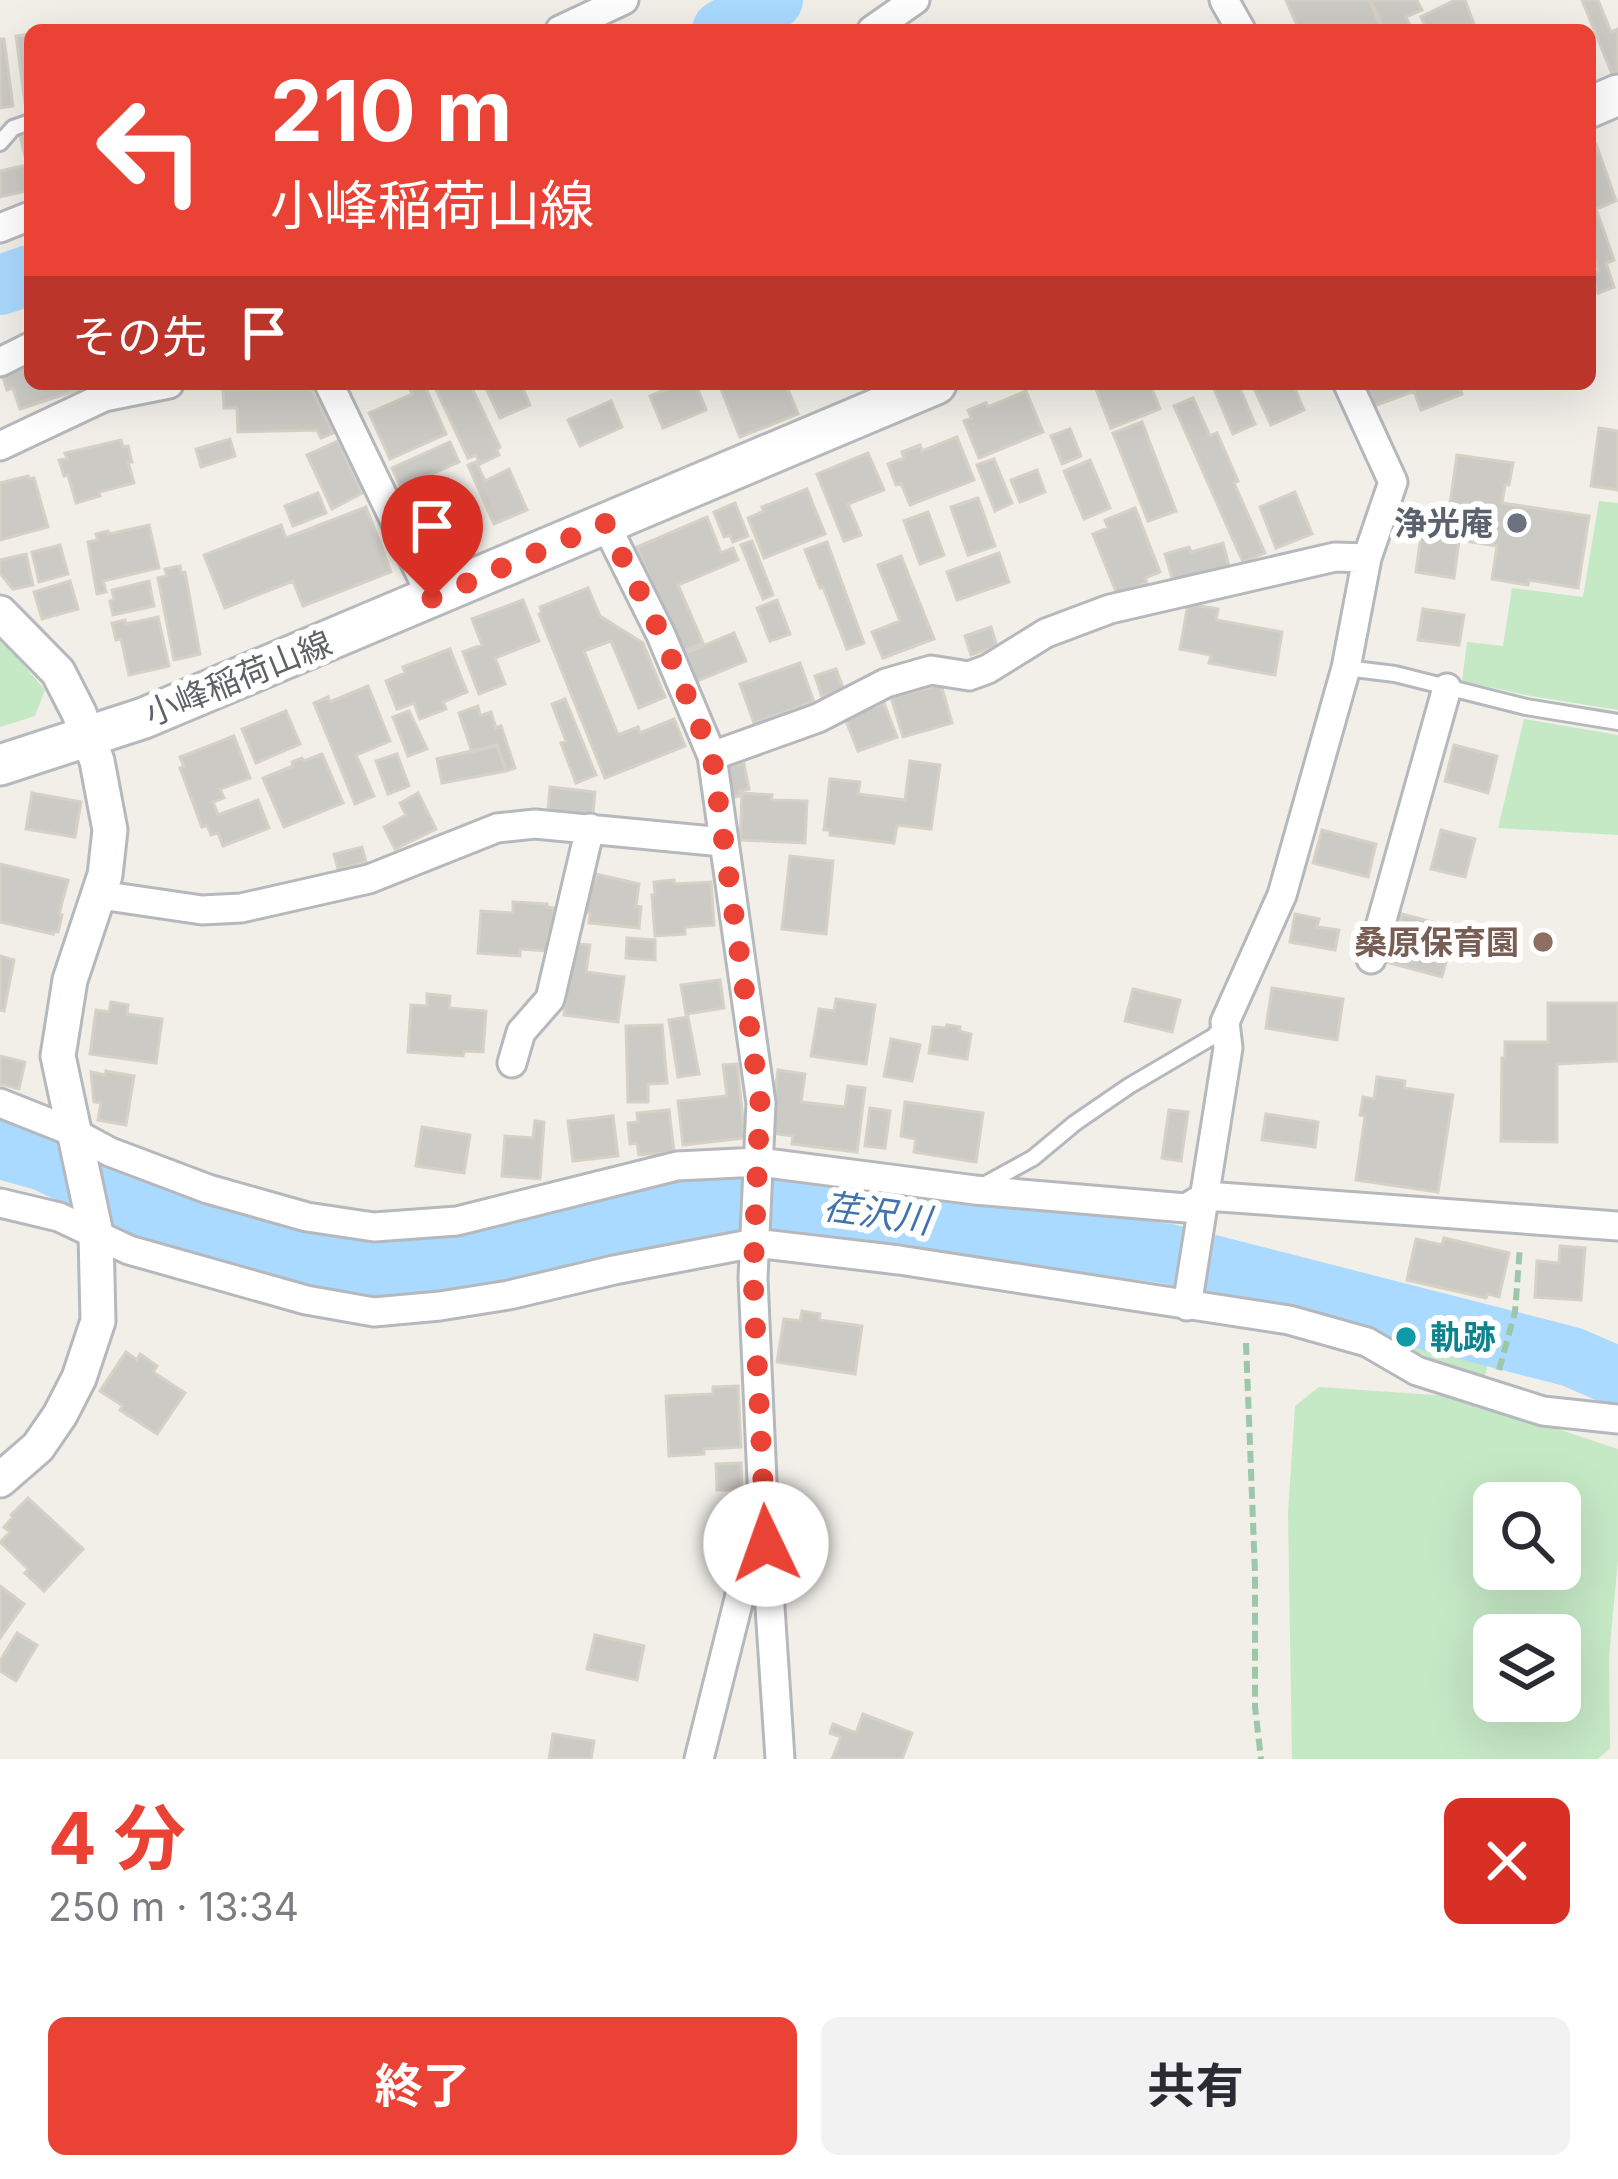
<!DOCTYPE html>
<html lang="ja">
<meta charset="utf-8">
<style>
:root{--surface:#fff;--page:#f2f2f3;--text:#2b2b33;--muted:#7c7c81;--accent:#ea4335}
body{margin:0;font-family:Inter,"Noto Sans JP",sans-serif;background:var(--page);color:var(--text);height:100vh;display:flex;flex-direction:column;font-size:45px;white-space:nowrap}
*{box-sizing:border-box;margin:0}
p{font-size:39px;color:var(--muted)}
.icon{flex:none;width:66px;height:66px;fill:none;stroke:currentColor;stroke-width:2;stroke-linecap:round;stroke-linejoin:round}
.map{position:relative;height:1759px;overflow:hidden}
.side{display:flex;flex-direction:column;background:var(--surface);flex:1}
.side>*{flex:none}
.guide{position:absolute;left:24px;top:24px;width:1572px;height:366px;border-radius:18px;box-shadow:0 12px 48px #0002;background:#ea4335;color:#fff;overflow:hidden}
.buttons{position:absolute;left:1473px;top:1482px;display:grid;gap:24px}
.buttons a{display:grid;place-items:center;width:108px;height:108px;border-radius:18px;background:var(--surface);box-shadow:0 12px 48px #0002;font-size:60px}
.pin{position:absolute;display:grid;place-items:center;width:102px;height:102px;color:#fff;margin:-123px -51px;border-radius:50% 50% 50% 0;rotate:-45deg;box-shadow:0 0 12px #0007}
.pin .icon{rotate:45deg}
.me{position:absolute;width:132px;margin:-66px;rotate:357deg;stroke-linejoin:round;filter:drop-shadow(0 0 9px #0008)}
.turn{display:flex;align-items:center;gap:42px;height:252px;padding:0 48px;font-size:54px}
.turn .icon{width:156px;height:156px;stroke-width:2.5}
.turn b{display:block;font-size:84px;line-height:102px}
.then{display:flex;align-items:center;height:114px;padding:0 48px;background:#0003;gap:24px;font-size:45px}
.round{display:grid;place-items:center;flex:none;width:126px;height:126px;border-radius:18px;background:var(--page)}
.head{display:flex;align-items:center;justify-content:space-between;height:204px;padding:0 48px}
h1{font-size:72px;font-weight:700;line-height:90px;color:var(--accent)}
.primary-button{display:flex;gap:24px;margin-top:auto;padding:24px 48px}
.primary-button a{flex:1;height:138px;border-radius:18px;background:var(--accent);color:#fff;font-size:48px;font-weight:700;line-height:138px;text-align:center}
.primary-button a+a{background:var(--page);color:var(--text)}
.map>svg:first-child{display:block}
.green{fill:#c5e8c5;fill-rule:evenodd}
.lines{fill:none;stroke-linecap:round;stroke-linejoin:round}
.river{stroke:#aadaff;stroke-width:60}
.building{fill:#cccac5;stroke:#d6d1c6;stroke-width:3}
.service-casing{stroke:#b5b8bc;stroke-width:20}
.minor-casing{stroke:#b5b8bc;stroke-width:33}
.tertiary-casing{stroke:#b5b8bc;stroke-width:39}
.secondary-casing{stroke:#b6babf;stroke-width:45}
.path{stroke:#9cc7a9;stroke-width:6;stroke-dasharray:12 6;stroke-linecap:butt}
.service{stroke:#fff;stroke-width:14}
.minor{stroke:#fff;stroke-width:27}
.tertiary{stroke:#fff;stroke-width:33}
.secondary{stroke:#fff;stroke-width:39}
.route{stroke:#ea4335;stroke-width:21;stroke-dasharray:0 37.8}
.worship-dot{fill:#6b7280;stroke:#fff;stroke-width:4.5}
.education-dot{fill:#8d6e63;stroke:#fff;stroke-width:4.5}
.culture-dot{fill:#0f9aa8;stroke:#fff;stroke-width:4.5}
.labels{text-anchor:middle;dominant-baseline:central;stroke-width:12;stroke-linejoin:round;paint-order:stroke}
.worship-label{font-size:33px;font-weight:bold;fill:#5b616d;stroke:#fff;text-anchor:end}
.street-label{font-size:33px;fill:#5f6368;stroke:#fff}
.education-label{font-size:33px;font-weight:bold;fill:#785e54;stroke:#fff;text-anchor:end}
.culture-label{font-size:33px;font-weight:bold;fill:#0d838f;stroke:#fff;text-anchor:start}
.water-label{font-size:36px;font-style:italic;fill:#4174aa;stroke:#fff}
</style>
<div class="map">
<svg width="1618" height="1759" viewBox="0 0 1618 1759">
<rect width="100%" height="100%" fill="#f1efe8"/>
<path class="green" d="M1599,501L1618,503V710L1531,696L1462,681L1467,642L1503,646L1512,588L1583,597Z
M0,638L45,690L35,716L0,727Z
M1524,719L1618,735V835L1498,828Z
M1388,1326L1491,1350L1485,1376L1430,1358L1386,1339Z
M1319,1387L1462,1397L1618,1449V1560L1609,1656L1610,1749L1597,1759H1292L1288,1512L1295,1406ZM1494,1503H1560V1569H1494ZM1494,1635H1560V1701H1494Z"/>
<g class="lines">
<path class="river" d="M722,30L773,0
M0,285L30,275
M0,1149L44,1161L133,1203L243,1243L339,1265L429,1267L723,1202L793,1201L1169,1254L1572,1357L1618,1377"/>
</g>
<path class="building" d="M1286,0H1369L1382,30H1299Z
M1371,0H1417L1422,10L1406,17L1412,30H1384Z
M1455,0H1465L1475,27L1468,30H1427L1421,17Z
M1582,0H1598L1611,32L1618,29V71L1612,74Z
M30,34V109L26,110L16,36Z
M0,39H4L13,106L0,108Z
M30,134V190L0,197V171L27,165L20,136Z
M1596,144L1616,201L1596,209L1614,260L1606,263L1614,287L1598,293L1591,273L1599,271L1590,246V146Z
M30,360V384H96L20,409L13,388L7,390L2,374Z
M407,384H424L446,434L390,459L369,413L412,394Z
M470,384L500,447L497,450L499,455L480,464L476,455L468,458L434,385Z
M484,384H521L530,405L500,418Z
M679,384H696L706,410L663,428L650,396Z
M719,384H786L798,414L740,437Z
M1094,384H1150L1160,409L1111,428Z
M1212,384H1238L1255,424L1233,434Z
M1252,384H1293L1304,410L1271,425Z
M1365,384H1459L1462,394L1421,410L1414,391L1374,406Z
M311,389L333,433L321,438L317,430L238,432L237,408H224L223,390Z
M1026,391L1043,432L979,458L964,421L971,418L968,410L986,403L988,407Z
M1193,398L1210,436L1217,433L1238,481L1234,483L1265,553L1243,562L1174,406Z
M611,401L622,427L580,446L568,420Z
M1142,422L1176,511L1148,521L1113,433Z
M1599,428L1618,431V490L1591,486Z
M1070,429L1081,456L1062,464L1051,436Z
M957,437L974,480L910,505L901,483L896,485L888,464L904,458L902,452L920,445L922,451Z
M230,439L235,456L201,467L196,449Z
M121,440L123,447L128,446L132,462H128L134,483L99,492L100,496L76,503L68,475L64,476L59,460L67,459L65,453Z
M338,441L362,493L332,509L307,455Z
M450,442L459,462L427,476L436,495L428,499L431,506L413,515L392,468Z
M868,453L884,490L848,504L861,535L844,541L817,474Z
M1457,455L1513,463L1509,485H1505L1502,503L1589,516L1578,588L1529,580L1528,585L1492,579L1497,546L1459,540L1454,578L1416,572L1423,521L1447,524Z
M994,459L1012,503L995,511L977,465Z
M1090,460L1110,508L1084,519L1064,471Z
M476,462L485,481L509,469L527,510L494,524L468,465Z
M1037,470L1045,492L1020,502L1011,480Z
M28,476L29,479L34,478L48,527L0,540V483Z
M807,489L825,534L764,558L748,518L764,511L762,507Z
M1295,492L1312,534L1276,548L1260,507Z
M318,493L326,513L293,526L285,506Z
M978,498L995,546L968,555L951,507Z
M735,503L748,536L733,542L730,535L724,537L714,512Z
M366,507L391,572L303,606L293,581L225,608L204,555L281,525L286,538Z
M1135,508L1160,572L1145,578L1147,583L1117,594L1093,534L1108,528L1105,520Z
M928,512L944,555L920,564L904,521Z
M707,517L721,553L733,548L738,560L678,585L703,643L681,652L637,547Z
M149,525L159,568L103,581L106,592L97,594L88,542L98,540L96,534L108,531L109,534Z
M752,541L773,595L763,599L741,545Z
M827,542L864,643L847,649L823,587L820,588L805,550Z
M1223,543L1229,566L1173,581L1165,554L1189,547L1191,552Z
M60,545L68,574L39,582L32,552Z
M999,553L1009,582L957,600L947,572Z
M26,554L33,585L13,589L0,573V560Z
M901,556L934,639L883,658L872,632L900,621L878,565Z
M180,566L181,573L185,572L200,654L174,660L158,578L167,576L165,569Z
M70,581L78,609L42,619L34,592Z
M149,581L154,606L113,615L110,601L114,599L112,590Z
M588,588L600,616L643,643L665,697L639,708L611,641L584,651L618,735L638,727L640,733L674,719L685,746L605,778L539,614L542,612L540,607Z
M523,600L539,641L495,658L505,684L479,694L463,652L482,645L472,619Z
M777,600L790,634L770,641L757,608Z
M1188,604L1218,609L1216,620L1282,632L1275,675L1209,663L1211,655L1180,649Z
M1423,609L1464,615L1459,645L1418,640Z
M158,617L169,666L129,675L121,639L116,640L112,623L125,620L126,624Z
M991,627L997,646L971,655L965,636Z
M734,633L746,661L697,681L686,653Z
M450,649L467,692L443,702L446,709L420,719L414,703L397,709L386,681L405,673L403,667Z
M800,663L814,702L754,723L740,684Z
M836,669L844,690L822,697L815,676Z
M941,685L952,723L903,737L891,697Z
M368,686L390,741L356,755L374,796L355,804L314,703L328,697L330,702Z
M565,699L596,775L576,783L561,743L566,741L552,704Z
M884,703L897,737L858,751L845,718Z
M478,706L480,716L491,712L496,728L501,726L515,768L506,771L497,745L472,752L459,713Z
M286,711L300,744L256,763L242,729Z
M409,711L427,749L408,756L393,717Z
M234,736L250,778L220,789L224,798L213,802L218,815L258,800L269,828L223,846L218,833L211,835L207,825L202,827L180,768L184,767L180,757Z
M497,745L506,771L442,783L437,759Z
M1454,745L1497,756L1488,793L1445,781Z
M322,754L343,803L284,827L263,778L293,766L292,762L302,758L304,761Z
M397,754L409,786L388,794L376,761Z
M910,761L940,765L931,829L897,825L894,843L830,835V830H824L830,779L860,782L858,794L905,800Z
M744,764L749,789L739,791V796L731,798L725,767Z
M550,787L595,792L593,814L548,810Z
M32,793L81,802L75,837L26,829Z
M418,793L436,829L395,849L384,827L406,815L400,803Z
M742,793L772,795L771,800L807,801L805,843L740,840Z
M1322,830L1376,844L1368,877L1313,863Z
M1441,830L1475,839L1465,877L1431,869Z
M362,847L366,862L338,869L334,854Z
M790,856L833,861L826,934L782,929Z
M0,864L68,880L59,914L62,915L58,932H53V934L0,922Z
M596,874L639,884L636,906L641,907L639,928L589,923L590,913L583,912L588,879L595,880Z
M674,880V884L711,882L714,925L685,927V934L655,936L652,895H655L654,882Z
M513,902L547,904V907L554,908L552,934H548L547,951L520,949V956L478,953L481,911L513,913Z
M1295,914L1319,919L1317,927L1339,930L1335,950L1290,942Z
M1402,914L1455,928L1442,977L1389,963Z
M627,938L655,940V960L626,958Z
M573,944L590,945L586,972L624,977L618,1022L564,1015Z
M0,956L14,960L4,1011L0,1010Z
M720,980L724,1008L686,1014L681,985Z
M1272,988L1343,999L1337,1040L1266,1028Z
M1133,989L1180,1000L1172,1032L1125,1021Z
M427,994L450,996L449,1008L486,1011L483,1052L464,1051L463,1056L408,1052L411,1005L427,1006Z
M836,999L875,1005L866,1064L811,1056L819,1009L834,1011Z
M111,1002L128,1005L127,1014L162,1019L156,1063L90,1054L96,1010L109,1012Z
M1548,1003H1618V1061L1557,1064V1142L1501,1141L1502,1058H1505V1042H1548Z
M688,1017L699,1074L678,1077L669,1020Z
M662,1025L667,1083L648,1084V1102H628L626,1026Z
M947,1025L960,1027L959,1031L971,1034L967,1059L929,1053L933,1027L946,1028Z
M891,1039L920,1045L912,1081L884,1076Z
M0,1056L25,1062L19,1089L0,1084Z
M737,1064L745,1138L683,1145L678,1101L727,1096L723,1065Z
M778,1070L805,1074L801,1102L845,1107L848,1086L865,1088L857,1152L792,1144L793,1136L770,1133Z
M106,1071L134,1076L126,1125L98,1120L101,1103L94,1102L91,1072L105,1075Z
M1377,1077L1405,1081L1404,1088L1453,1095L1438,1192L1356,1180L1365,1116L1360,1115L1363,1097L1374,1099Z
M905,1102L983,1113L976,1162L914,1152L916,1139L901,1136Z
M870,1108L890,1111L885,1148L865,1146Z
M669,1110L674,1152L639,1155L637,1143L630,1144L628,1123L638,1122L637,1113Z
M1169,1110L1188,1112L1181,1161L1162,1158Z
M1266,1114L1318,1122L1315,1147L1262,1140Z
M613,1116L618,1156L573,1161L568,1121Z
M535,1121L544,1122L540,1179L502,1176L505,1136L533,1138Z
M422,1127L470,1135L464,1173L416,1166Z
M1444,1238L1509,1253L1499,1297L1488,1294L1486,1298L1407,1280L1416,1239L1442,1245Z
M1560,1246L1585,1248L1581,1300L1535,1297L1537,1261L1559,1263Z
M802,1311L820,1314L819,1320L862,1326L855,1374L777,1362L784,1319L800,1321Z
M126,1352L137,1360L140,1354L157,1366L153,1372L185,1393L157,1434L120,1410L123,1406L100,1391Z
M738,1386L741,1447L704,1449V1454L669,1456L666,1396L713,1394V1387Z
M741,1463L742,1490H717L716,1464Z
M28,1498L83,1549L44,1591L25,1573L28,1569L0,1542L10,1532L4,1527L13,1517L11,1515Z
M0,1586L24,1604L0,1638Z
M17,1633L37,1645L16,1681L0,1671V1661Z
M595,1635L644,1646L637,1680L587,1669Z
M863,1714L912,1733L902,1759H832L841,1737L830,1733L833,1724L856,1733Z
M553,1734L594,1741L591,1759H549Z"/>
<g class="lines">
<g class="service-casing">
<path id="service" d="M0,143L13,128L30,122
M1346,668L1395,674L1526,707L1618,722
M982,1186L1033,1158L1075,1123L1129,1086L1214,1036L1222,1026"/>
</g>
<g class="minor-casing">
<path id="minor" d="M1224,0L1241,30
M560,30L624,0
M872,30L915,0
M0,228L30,216
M0,362L30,347
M329,384L432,598
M0,446L104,397L169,384
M605,523L661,635L712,756L761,1103L753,1278L763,1503L699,1759
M712,756L818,718L886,683L931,670L969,676L988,669L1046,633L1110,609L1335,557L1367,558L1393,482L1348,384
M100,895L202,910L241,908L369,879L497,828L535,824L723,842
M1371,959L1447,688
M512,1063L521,1032L550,999L590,828
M0,1103L73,1132L110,1152L208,1189L307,1217L374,1227L457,1221L677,1166L759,1162L975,1190L1186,1208L1206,1196L1618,1226
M0,1203L59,1217L129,1250L306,1300L374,1312L440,1306L509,1295L614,1270L755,1243L899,1260L1289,1320L1367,1342L1417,1371L1543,1411L1618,1419
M1187,1306L1228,1048L1225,1022L1282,895L1346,668L1367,558
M765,1531L780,1759"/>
</g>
<g class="tertiary-casing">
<path id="tertiary" d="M0,613L58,672L79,713L97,761L110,830L105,875L70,980L58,1056L96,1234L98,1321L79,1378L60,1415L38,1447L0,1480"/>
</g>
<g class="secondary-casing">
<path id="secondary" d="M1590,107L1618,95
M0,765L144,718L936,384"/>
</g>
<path class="path" d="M1246,1343L1255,1573V1707L1261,1759
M1499,1370L1515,1312L1520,1247"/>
<use href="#service" class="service"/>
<use href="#minor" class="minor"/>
<use href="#tertiary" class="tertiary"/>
<use href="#secondary" class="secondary"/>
</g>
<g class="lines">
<path class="route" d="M432,598L605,523L661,634L712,756L760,1102L753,1278L766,1544"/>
</g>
<circle class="worship-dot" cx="1517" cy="523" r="12"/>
<circle class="education-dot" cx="1543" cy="942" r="12"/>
<circle class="culture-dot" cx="1406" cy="1337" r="12"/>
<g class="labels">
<g class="worship-label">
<text x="1493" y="523">浄光庵</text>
</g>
<g class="street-label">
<text transform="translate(238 678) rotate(-22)">小峰稲荷山線</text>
</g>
<g class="education-label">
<text x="1519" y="942">桑原保育園</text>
</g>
<g class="culture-label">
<text x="1430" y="1337">軌跡</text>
</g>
<g class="water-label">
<text transform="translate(877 1213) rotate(8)">荏沢川</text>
</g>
</g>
</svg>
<div class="buttons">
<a><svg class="icon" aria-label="search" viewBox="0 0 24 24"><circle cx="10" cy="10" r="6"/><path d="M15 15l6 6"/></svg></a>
<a><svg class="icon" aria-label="layers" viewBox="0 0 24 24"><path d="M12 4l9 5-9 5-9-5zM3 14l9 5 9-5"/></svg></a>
</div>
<div class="pin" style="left:432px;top:598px;background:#d93025"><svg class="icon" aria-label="arrive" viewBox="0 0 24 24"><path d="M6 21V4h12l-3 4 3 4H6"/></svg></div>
<svg class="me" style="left:766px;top:1544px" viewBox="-20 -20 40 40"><circle r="19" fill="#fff"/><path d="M0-13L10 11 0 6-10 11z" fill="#ea4335"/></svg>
<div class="guide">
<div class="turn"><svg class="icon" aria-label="left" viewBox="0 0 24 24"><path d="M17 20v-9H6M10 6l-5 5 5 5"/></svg><div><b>210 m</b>小峰稲荷山線</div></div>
<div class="then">その先<svg class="icon" aria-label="arrive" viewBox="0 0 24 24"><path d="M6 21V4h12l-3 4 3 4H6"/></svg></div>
</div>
</div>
<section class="side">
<div class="head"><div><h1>4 分</h1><p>250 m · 13:34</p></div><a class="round" style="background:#d93025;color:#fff"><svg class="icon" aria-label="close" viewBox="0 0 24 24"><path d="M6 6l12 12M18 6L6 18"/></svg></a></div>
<div class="primary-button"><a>終了</a><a>共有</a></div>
</section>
